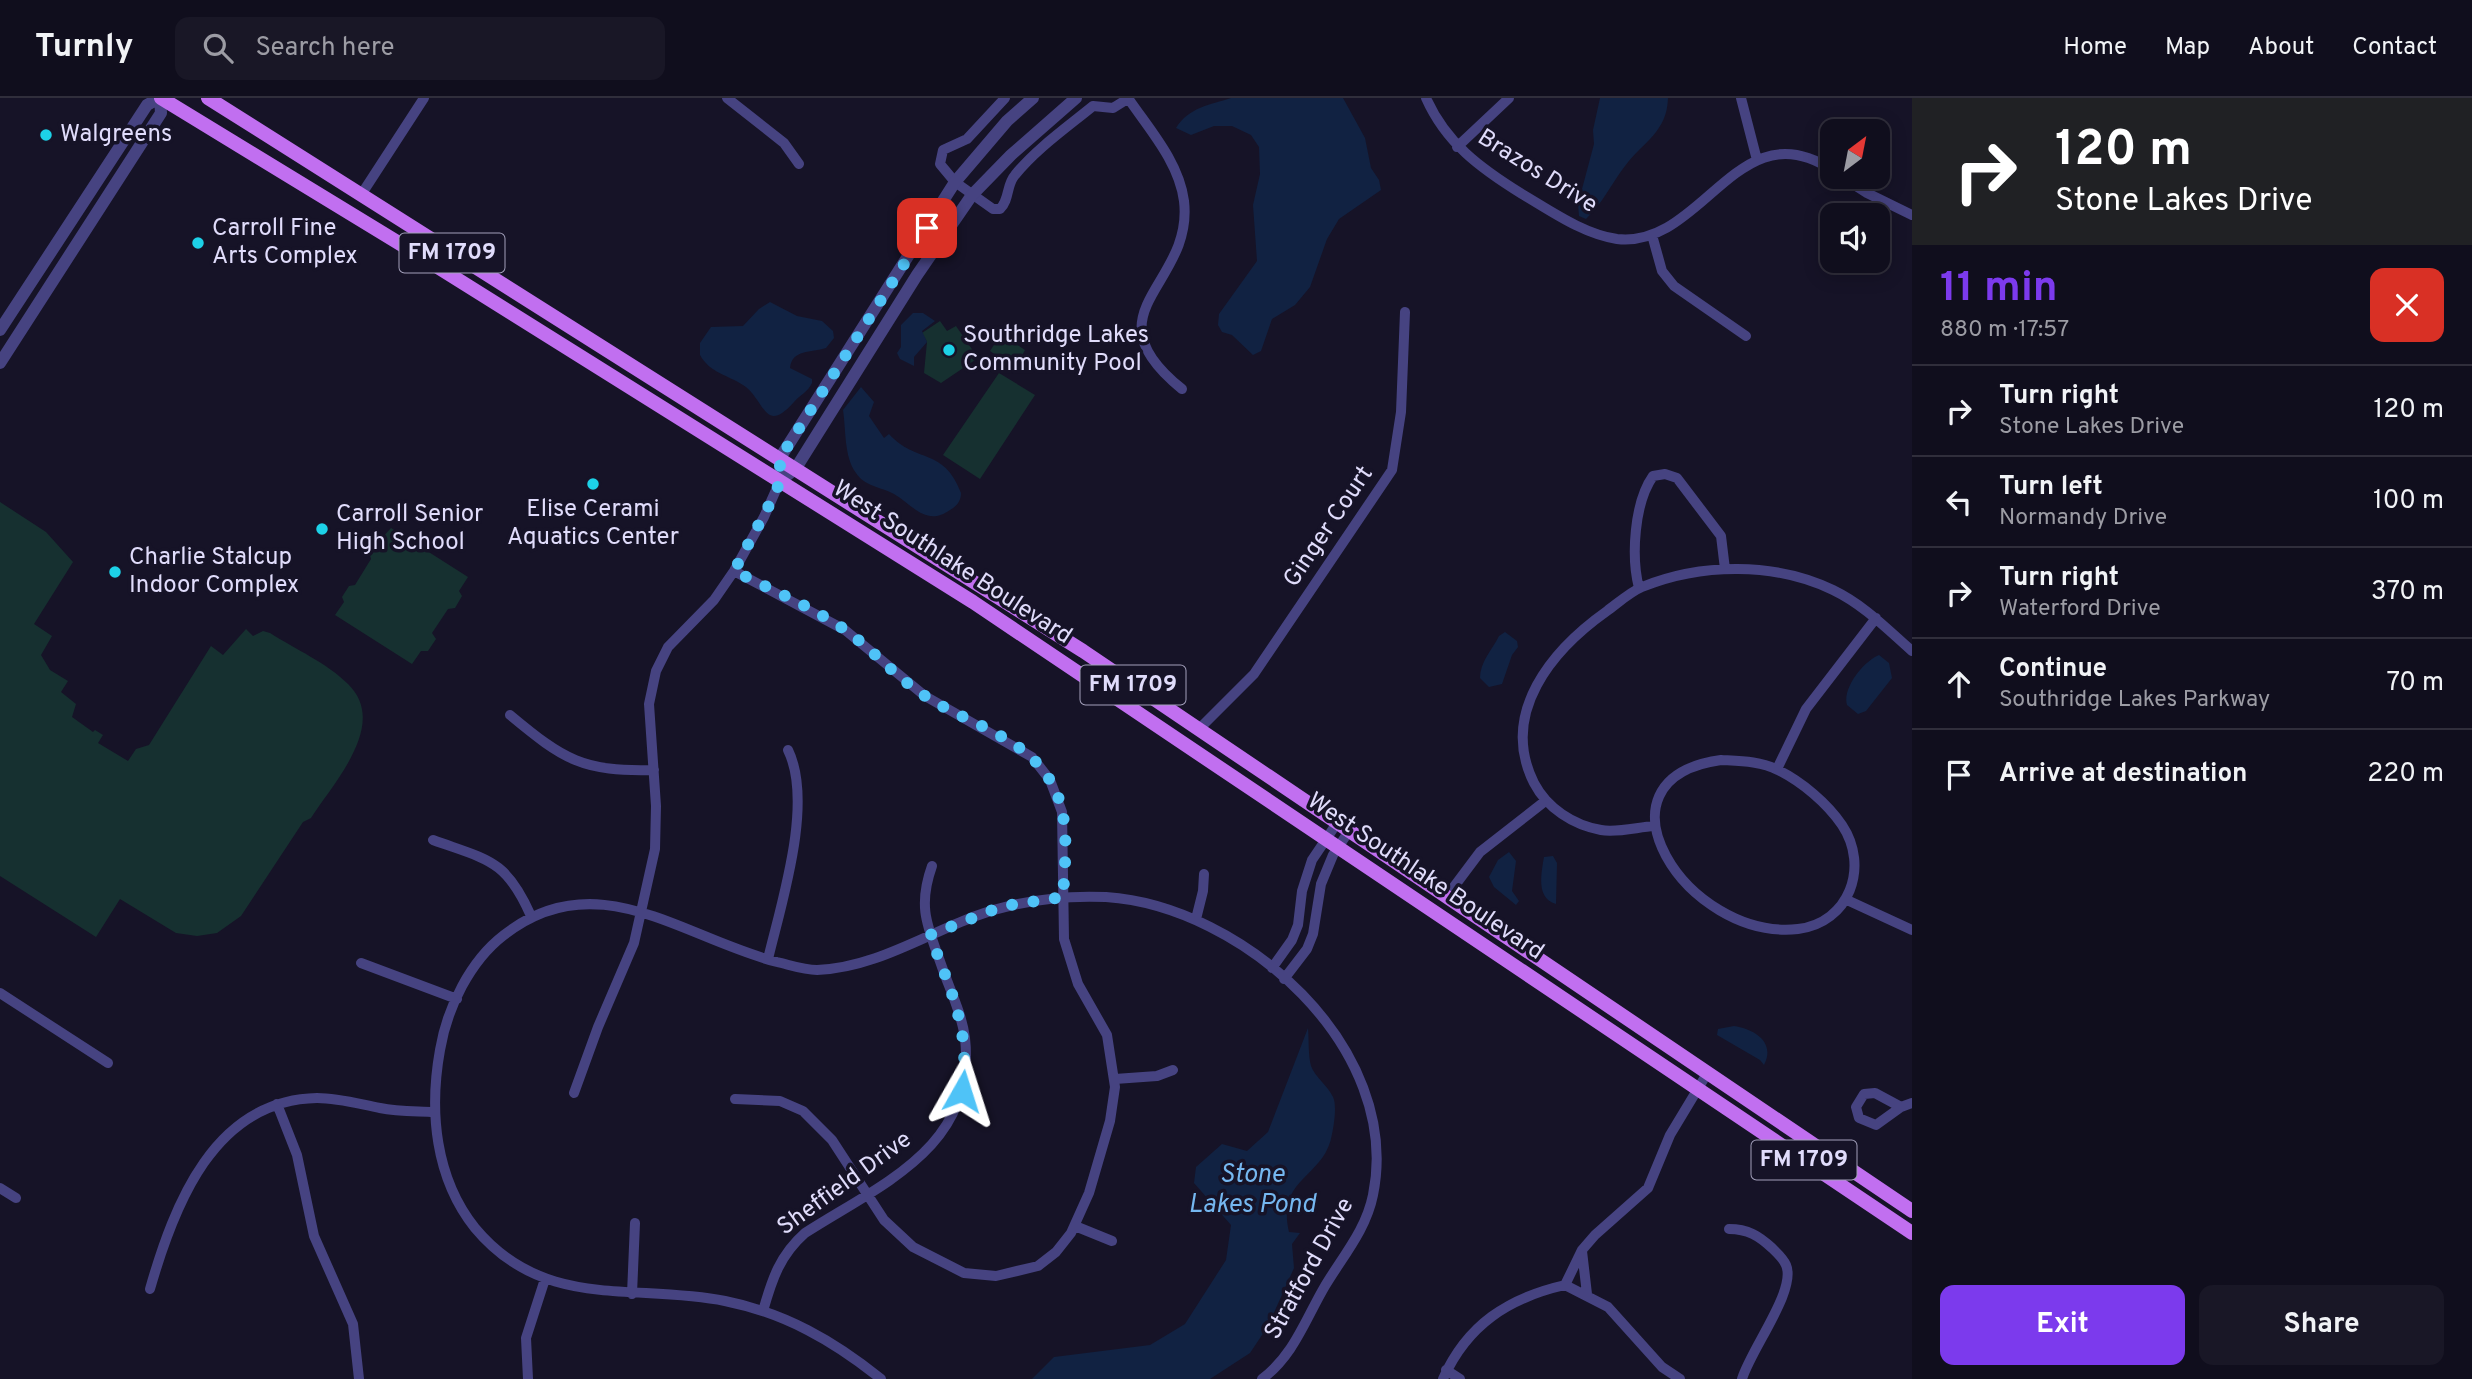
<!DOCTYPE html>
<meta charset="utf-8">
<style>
:root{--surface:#100e1d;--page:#191726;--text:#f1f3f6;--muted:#9c9ca4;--line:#302e3b;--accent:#7c3aed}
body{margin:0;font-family:Overpass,sans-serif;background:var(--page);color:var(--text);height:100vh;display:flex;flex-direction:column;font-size:26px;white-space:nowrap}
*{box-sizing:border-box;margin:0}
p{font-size:23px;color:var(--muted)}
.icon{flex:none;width:38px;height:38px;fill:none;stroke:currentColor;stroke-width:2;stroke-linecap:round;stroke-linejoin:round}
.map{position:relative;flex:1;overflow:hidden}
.panel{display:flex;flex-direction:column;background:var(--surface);width:560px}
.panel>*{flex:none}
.hud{background:#202124;color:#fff;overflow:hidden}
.needle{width:46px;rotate:32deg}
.buttons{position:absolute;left:1820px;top:21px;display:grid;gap:14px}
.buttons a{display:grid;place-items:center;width:70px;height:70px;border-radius:14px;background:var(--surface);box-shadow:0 4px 18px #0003,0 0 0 2px var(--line);font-size:35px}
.pin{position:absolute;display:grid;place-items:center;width:60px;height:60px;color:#fff;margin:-30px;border-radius:14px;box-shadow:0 4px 10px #0006}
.me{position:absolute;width:77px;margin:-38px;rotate:6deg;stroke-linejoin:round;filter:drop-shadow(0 0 5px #0008)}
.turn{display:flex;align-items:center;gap:24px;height:147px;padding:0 28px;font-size:32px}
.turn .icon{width:91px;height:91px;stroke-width:2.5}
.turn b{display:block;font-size:49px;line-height:60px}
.round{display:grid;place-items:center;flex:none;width:74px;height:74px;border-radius:14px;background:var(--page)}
.head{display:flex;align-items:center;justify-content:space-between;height:119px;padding:0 28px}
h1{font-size:42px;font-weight:700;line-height:52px;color:var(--accent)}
.action{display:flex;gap:14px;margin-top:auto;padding:14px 28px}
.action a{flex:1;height:80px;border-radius:14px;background:var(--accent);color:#fff;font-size:28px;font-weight:700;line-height:80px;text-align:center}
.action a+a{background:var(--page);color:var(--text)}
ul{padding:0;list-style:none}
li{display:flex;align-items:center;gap:21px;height:91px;padding:0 28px;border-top:2px solid var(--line)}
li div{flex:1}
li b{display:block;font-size:26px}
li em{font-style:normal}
header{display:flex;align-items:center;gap:42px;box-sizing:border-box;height:98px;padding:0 35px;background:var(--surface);border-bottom:2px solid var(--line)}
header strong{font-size:33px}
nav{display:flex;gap:38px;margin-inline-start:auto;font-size:24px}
.search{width:490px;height:63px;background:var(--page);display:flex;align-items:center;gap:18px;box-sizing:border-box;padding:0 24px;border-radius:14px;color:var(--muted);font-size:26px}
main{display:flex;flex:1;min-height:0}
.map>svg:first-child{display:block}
.green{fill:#163030}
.water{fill:#112242}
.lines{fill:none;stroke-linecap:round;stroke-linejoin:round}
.minor{stroke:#464381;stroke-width:10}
.tertiary{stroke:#464381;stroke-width:12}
.primary{stroke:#c16ff0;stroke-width:14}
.route{stroke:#4fc3f7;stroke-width:12;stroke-dasharray:0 21.6}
.poi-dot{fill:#1dd1e7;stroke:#161327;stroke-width:2.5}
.labels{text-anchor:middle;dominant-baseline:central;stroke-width:7;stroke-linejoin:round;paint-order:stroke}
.shield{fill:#161327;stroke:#a3a0bb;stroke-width:2}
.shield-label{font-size:23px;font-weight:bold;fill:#e0dcfb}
.poi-label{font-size:24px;fill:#e0dcfb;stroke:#161327;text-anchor:start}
.street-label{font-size:24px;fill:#e0dcfb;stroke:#161327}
.water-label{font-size:26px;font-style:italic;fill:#75b7f0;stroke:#161327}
</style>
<header>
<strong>Turnly</strong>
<div class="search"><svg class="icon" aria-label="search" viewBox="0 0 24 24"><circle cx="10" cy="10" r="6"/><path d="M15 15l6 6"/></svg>Search here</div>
<nav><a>Home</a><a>Map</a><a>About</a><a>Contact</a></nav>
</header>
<main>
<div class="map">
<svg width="1912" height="1281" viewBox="0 0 1912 1281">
<rect width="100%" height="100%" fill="#161327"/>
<path class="green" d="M940,223L947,233L956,228L978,260L941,285L924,275L927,244L922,235Z
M1001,236L1025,252L1015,270L990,253Z
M999,275L1035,297L980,381L943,357Z
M0,404L46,434L73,464L34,526L52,538L41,557L50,572L68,583L61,594L76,606L72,619L93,634L95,632L103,637L98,645L128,663L136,651L149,647L211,548L223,557L246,531L253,538L263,533L270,535C295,551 327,565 348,586C389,626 334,684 311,720L303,724L241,818L217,835L197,838L176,835L120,801L96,839L0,778Z
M391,430L468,479L459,493L462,498L455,510L448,511L432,535L436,541L428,553H421L412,566L335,517L344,504L342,499L349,488L355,487L371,461L369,454Z"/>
<path class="water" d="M1231,0H1343L1365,40L1371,70L1379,82L1381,92L1339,121L1327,141L1310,189L1295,207L1272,221L1261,253L1253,257L1232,237L1222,234L1218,227L1219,216L1257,163L1253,107L1260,76L1259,49L1251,37L1232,28H1214L1191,37L1176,30C1189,9 1210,7 1231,0Z
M1600,0H1668C1667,34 1644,43 1625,68C1611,86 1603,105 1586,121L1579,118L1578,106L1594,46L1593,32Z
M770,204L797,218L822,223L833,233L834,240L826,250C811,255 792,251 790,270L812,281V285C808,294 800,297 794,304C764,338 765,301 743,287C728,277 710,275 700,257V245L711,229L743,228L759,211Z
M913,215H923L935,223L922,233L927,244L914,259V268L900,261L897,255L901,249V227Z
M861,289L874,304L869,318L884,340L889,336C916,366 944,349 961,395C961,403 957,408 950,412C926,429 913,407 894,396C881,389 864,388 856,375C844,359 846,331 843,312Z
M1505,534L1517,543L1518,549L1512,557L1502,586L1489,589L1480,580C1480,564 1492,552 1499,538Z
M1879,557L1889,565L1892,580L1866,613L1858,616L1847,607C1842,590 1864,563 1879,557Z
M1509,754L1516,763L1512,793L1519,803L1516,807L1494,789L1489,779L1498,762Z
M1553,758L1557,765L1556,806C1536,801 1541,776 1544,759Z
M1734,928C1754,931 1776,944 1764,967L1760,962L1717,937L1718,931Z
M1308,930C1309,942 1308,956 1311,968C1315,979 1328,988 1333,999C1337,1007 1334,1027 1332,1036C1325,1080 1276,1079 1289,1134L1300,1135L1292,1146L1294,1170L1268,1228L1250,1255L1210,1281H1032L1054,1259L1150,1247L1185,1226L1226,1162L1231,1127L1194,1085L1196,1069L1222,1046L1247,1053L1268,1034Z"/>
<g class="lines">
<path class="minor" d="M727,0L784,45L799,66
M1005,0L967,41L943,52L940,66L955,84L993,111H1000C1010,101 1006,87 1015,77C1036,51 1066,30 1093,8L1113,10L1129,0
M1128,0C1149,31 1179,64 1184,103C1194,188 1085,213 1182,291
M1426,0C1446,45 1480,70 1522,96C1551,113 1583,136 1617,141C1703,151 1738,9 1832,72
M1741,0L1757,62
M1457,49L1509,0
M1842,79L1867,95L1912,117
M361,97L424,0
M1652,137L1662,173L1674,188L1746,238
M734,473L845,532L925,598L1032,659L1050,682L1062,714L1064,841L1078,886L1107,937L1115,989L1110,1023L1089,1095L1071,1135L1056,1154L1038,1168L996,1178L964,1175L913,1149L884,1122L832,1042L803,1013L780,1003L735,1001
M1639,490C1631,459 1634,405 1653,378L1665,376L1677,380L1721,438L1725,471
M510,617C564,662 583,674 654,672
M1199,631L1254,576L1392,372L1401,314L1405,214
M1721,662C1739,663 1761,663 1778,672C1802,684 1827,705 1842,727C1870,769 1849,825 1798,831C1687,843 1583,681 1721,662Z
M1777,671L1806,611L1876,520
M1654,728C1638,729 1617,735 1601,732C1573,727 1547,710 1534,685C1499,615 1552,552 1607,513C1618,505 1630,494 1642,489C1701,465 1775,464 1833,492C1864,507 1886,530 1912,553
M433,742C488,762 506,761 531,818
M1447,798L1480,754L1544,704
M1847,802L1912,832
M1196,821L1203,793L1204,776
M768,861C781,806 814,705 788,652
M361,865L457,901
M1272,870L1292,842L1298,827L1302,793L1312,762L1337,725
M1284,881L1307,851L1313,836L1321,786L1333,757L1349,733
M0,895L108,965
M1115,981L1157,978L1173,972
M574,995L598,929L634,845L655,751L656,708L649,606L656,573L668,549L714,502L734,473L764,419L780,383
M277,1006L297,1057L314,1138L353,1226L359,1281
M1901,1009L1875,995L1864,996L1856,1009L1859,1020L1876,1027L1901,1009L1912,1005
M0,1090L16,1100
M1075,1128L1112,1143
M1729,1131C1748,1131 1759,1138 1772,1150C1777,1155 1783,1160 1786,1167C1797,1192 1751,1251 1742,1281
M1582,1153L1587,1196
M1565,1187L1582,1152L1595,1137L1648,1090L1670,1037L1708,974
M150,1191C174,1107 214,1002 317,1000C339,1000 359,1006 380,1010C398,1014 417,1013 434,1014
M632,1196L635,1125
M763,1213C772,1181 780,1157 805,1135C881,1086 977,1049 965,940C962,916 950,892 942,869C928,829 917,810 932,768
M1446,1272L1460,1281
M528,1281L526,1240L545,1181
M881,1281C834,1243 785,1215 725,1203C633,1185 544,1213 475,1130C435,1080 429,1013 440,952C447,910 470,863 504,837C597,764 683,840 777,864C790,867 804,872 817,872C873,870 923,838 973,819C1016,803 1060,797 1106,799C1243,808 1403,950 1373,1097C1366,1132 1343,1158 1325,1188C1305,1222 1294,1257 1262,1281
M1443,1281C1467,1227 1508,1200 1565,1187L1608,1209L1662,1269L1680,1281"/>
<path class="tertiary" d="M0,232L147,7L159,0
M0,265L161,15L160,0
M780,369V360L955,84L1007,23L1033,0
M780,383L796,370L917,177L972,97L1011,57L1076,0"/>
<path class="primary" d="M161,0L425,161L973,504L1912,1135
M208,0L1083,553L1912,1113"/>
</g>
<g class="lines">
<path class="route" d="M927,130L780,360V383L775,396L734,473C772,492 812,509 847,533C874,553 897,580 925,598C966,625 1026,639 1051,684C1071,717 1065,762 1063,799L1003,808L930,837C951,894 971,931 962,993"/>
</g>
<g class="poi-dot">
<circle cx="46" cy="37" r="7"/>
<circle cx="198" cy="145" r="7"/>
<circle cx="949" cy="252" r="7"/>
<circle cx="593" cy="386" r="7"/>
<circle cx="322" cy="431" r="7"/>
<circle cx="115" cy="474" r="7"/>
</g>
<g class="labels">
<g class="shield">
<rect x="399.5" y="135.5" width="105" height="39" rx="5"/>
<rect x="1080.5" y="567.5" width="105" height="39" rx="5"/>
<rect x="1751.5" y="1042.5" width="105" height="39" rx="5"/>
</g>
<g class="shield-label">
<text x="452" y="155">FM 1709</text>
<text x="1133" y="587">FM 1709</text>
<text x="1804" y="1062">FM 1709</text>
</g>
<g class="poi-label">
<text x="60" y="37">Walgreens</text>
<text x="212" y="131">Carroll Fine<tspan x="212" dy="28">Arts Complex</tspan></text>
<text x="963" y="238">Southridge Lakes<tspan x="963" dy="28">Community Pool</tspan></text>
<text x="593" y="412" text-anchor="middle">Elise Cerami<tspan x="593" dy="28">Aquatics Center</tspan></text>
<text x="336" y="417">Carroll Senior<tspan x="336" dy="28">High School</tspan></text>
<text x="129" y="460">Charlie Stalcup<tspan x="129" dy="28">Indoor Complex</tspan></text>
</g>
<g class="street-label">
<text transform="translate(1537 74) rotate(32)">Brazos Drive</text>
<text transform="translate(1329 429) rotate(-56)">Ginger Court</text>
<text transform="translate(952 465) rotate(33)">West Southlake Boulevard</text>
<text transform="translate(1425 779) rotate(34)">West Southlake Boulevard</text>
<text transform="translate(845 1086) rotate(-36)">Sheffield Drive</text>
<text transform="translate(1310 1171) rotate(-61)">Stratford Drive</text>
</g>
<g class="water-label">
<text x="1252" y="1077">Stone<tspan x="1252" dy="30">Lakes Pond</tspan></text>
</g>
</g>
</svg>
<div class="buttons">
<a><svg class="needle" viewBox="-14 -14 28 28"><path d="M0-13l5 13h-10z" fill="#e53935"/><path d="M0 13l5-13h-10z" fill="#9c9ca4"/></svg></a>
<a><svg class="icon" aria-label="sound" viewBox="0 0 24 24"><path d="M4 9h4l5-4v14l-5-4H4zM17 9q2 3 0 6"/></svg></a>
</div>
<div class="pin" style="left:927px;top:130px;background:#d93025"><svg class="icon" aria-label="arrive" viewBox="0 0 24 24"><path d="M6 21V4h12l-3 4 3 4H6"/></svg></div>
<svg class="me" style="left:962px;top:993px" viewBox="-20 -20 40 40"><path d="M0-17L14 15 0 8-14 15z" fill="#4fc3f7" stroke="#fff" stroke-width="4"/></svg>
</div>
<section class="panel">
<div class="hud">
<div class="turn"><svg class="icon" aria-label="right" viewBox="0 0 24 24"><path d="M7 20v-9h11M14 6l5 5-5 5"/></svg><div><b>120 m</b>Stone Lakes Drive</div></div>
</div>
<div class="head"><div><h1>11 min</h1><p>880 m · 17:57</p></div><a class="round" style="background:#d93025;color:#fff"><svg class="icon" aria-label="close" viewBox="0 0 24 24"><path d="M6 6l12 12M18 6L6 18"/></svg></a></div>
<ul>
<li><svg class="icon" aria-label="right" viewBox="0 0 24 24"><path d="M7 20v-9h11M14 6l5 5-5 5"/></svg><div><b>Turn right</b><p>Stone Lakes Drive</p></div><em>120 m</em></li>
<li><svg class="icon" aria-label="left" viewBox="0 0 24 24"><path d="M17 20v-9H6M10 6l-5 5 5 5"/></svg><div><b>Turn left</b><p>Normandy Drive</p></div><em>100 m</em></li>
<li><svg class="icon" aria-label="right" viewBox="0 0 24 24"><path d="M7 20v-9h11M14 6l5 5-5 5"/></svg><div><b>Turn right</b><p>Waterford Drive</p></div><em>370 m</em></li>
<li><svg class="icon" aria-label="ahead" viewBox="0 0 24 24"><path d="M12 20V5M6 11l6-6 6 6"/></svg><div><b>Continue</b><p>Southridge Lakes Parkway</p></div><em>70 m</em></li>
<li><svg class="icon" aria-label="arrive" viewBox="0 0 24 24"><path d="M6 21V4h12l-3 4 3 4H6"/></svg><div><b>Arrive at destination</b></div><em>220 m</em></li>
</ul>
<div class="action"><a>Exit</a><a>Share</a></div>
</section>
</main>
